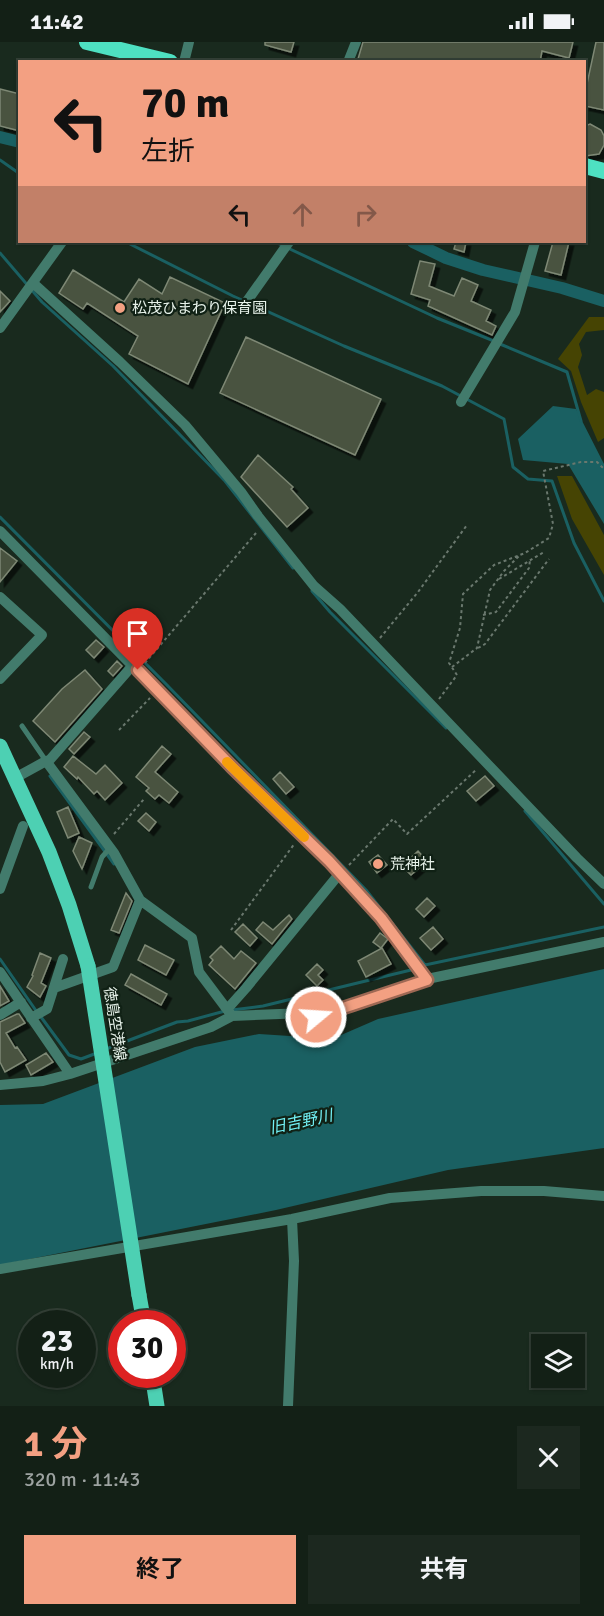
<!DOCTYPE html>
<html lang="ja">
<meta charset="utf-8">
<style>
:root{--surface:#132016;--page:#1c281f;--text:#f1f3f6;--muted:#9da3a1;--line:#323e35;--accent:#f3a082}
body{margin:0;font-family:Signika,"Noto Sans JP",sans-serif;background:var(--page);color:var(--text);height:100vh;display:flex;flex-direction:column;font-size:22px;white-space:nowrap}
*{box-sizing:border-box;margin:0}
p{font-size:20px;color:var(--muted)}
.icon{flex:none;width:33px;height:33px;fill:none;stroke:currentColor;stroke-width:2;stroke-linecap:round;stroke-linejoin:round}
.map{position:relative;height:1364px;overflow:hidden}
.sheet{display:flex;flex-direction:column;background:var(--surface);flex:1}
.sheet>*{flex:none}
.hud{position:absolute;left:18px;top:18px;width:568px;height:183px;border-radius:0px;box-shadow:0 2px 4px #0004,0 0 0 2px var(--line);background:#f3a082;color:#111;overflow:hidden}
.fabs{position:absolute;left:531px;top:1292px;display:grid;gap:12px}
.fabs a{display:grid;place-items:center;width:54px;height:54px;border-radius:0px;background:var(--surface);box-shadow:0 2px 4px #0004,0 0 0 2px var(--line);font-size:30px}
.speed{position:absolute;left:18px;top:1268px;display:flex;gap:12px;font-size:30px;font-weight:700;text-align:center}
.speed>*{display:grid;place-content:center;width:78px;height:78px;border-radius:50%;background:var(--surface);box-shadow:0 2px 4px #0004,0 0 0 2px var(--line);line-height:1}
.speed small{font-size:15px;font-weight:400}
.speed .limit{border:9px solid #d22;background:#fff;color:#111}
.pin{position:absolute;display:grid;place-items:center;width:51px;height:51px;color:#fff;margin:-62px -26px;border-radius:50% 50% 50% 0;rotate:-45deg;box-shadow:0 0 6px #0007}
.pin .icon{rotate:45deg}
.me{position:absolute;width:66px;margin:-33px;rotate:72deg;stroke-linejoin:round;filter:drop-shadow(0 0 4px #0008)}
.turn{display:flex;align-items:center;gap:21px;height:126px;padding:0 24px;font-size:27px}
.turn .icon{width:78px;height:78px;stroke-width:2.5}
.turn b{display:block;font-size:42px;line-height:51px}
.lanes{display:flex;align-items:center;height:57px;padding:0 24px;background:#0003;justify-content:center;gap:30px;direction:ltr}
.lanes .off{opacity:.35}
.round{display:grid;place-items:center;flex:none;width:63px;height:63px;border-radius:0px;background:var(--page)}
.head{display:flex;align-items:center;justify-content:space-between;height:102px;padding:0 24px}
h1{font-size:36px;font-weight:700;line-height:45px;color:var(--accent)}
.cta{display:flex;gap:12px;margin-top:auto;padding:12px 24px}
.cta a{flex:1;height:69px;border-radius:0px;background:var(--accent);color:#111;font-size:24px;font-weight:700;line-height:69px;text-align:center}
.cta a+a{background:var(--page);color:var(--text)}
.status{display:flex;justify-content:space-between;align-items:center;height:42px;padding:0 30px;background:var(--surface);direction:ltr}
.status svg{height:16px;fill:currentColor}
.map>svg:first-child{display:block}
.green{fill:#464403}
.water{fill:#1a6062}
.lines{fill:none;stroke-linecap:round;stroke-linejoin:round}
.stream{stroke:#1a6062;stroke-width:3}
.canal{stroke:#1a6062;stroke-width:12}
.building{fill:#485240;stroke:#7e8874;stroke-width:1.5;filter:url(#shadow)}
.path{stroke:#6a786e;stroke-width:2;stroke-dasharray:3 3;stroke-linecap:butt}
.service{stroke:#427b6c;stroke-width:5}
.minor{stroke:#427b6c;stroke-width:10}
.primary{stroke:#4dd0b3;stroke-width:15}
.trunk{stroke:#4ee1c2;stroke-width:16}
.primary-bridge{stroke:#4dd0b3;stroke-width:15}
.route-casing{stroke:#9e6854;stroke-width:15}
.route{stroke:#f3a082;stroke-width:10}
.slow{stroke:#f59e0b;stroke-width:10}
.poi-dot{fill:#f3a082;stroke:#102115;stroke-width:2}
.labels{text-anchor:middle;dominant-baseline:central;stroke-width:4.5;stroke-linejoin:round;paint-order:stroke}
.poi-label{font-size:15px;fill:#e7f2ea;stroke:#102115;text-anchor:start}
.street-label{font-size:15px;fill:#e7f2ea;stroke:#102115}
.water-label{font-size:16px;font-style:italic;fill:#72f1f5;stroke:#102115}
</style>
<div class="status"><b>11:42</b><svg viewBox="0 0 49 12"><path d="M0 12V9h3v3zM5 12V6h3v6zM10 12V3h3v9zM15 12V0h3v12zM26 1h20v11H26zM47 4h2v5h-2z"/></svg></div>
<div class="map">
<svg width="604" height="1364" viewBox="0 0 604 1364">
<defs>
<filter id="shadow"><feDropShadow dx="4.5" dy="4.5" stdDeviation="0" flood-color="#0009"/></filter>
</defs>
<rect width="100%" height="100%" fill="#192a1e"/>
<path class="green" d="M589,275H604V288L586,290L579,302L582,313L578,325L587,353L596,347L604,350V396L598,400L581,360L571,329L558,317Z
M557,434H572L604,493V533L572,477Z"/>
<path class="water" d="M553,364L576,367L604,422V482L568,422L523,418L518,397Z
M604,927V1106L448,1128L276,1168L0,1223V1063L43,1062L195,1005L259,992L290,994L325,1000L378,977Z"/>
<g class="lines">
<path class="stream" d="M0,118L20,132
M126,200L233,254L344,304L442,344L504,377L513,425L528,437L552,439L574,501L604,559
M275,200L437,276L494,299
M0,211L42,260L113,324L225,439L293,526
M500,302L567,330L581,379
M0,475L166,642L366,848L425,923L604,885
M312,549L330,570L446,686
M50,734L114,822
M525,769L604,862
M0,917L37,970
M232,968L263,964L415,927
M41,975L69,1013L81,1017L97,1011
M106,1007L177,980L188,979L225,969"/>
<path class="canal" d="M0,95L20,100
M413,200L446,216L483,228L562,246L604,259"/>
</g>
<path class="building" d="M265,0H294L291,10L265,3Z
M363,0H573L569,16L542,9L540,20H367L358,17Z
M596,0H604V68L585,64V51Z
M0,47L20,52V89L0,84Z
M590,82L601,88L604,94V103L599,112L585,114V84Z
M456,200H466L464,210L454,207Z
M553,200H569L561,233L545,229Z
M420,219L435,222L429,244L454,254L462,236L478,243L471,259L491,268L486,279L496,284L492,293L428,264L430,258L411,252Z
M73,228L124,260L139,237L162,252L170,235L225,261L188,342L129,312L138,294L87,261L83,267L59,251Z
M0,249L10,259L0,270Z
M246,295L381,357L355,413L220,351Z
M258,413L293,445L291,447L308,466L287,485L241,435Z
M0,506L17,519L0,540Z
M96,598L104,605L94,616L86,608Z
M117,619L122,624L113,634L108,629Z
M85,628L102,647L55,700L33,679L62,647Z
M84,690L90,695L74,712L69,707Z
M162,704L171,712L155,730L178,750L169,761L159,753L155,757L146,749L149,746L136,735Z
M73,714L96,732L105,723L122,741L105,758L97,749L94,752L78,735L77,737L64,725Z
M280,730L294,745L286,752L273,737Z
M485,734L494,744L476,759L467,749Z
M68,765L79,791L68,796L57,770Z
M146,771L156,780L149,789L138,779Z
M79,795L92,801L82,827L73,809Z
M418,809L427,819L411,833L402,824Z
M378,813L387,823L377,831L369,820Z
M126,851L132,859L119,891L111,888Z
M427,856L435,864L424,875L416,867Z
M289,873L292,877L272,902L256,888L263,880L273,888Z
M243,882L257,896L250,904L235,890Z
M433,885L443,897L431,908L420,896Z
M380,891L388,897L381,906L373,900Z
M145,903L174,918L166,933L138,918Z
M221,904L234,917L241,909L256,921L235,947L209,923L213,918L210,915Z
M382,906L391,922L366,935L358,919Z
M40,911L51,916L41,941L46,944L40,955L27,945L33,934L32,933Z
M317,922L323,928L318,933L323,938L317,944L306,933Z
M131,932L167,952L161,963L125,943Z
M0,944L9,959L0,964Z
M17,972H19L25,981L6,991L15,1006L17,1005L26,1018L5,1030L0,1020V980Z
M46,1011L53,1020L31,1033L26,1023Z"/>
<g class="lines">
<path class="path" d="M499,537L544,510
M483,573L496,570L529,526L530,518
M380,596L418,550L467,483
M478,606L485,602L549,517
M145,621L256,491
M452,625L477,606L490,548L504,529L519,514
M439,657L457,633L449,621L460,586L463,552L494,523L525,511L549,496L553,482L543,429L581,420H597L604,427
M119,688L150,656
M114,792L144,757
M349,823L393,777L407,792L477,727
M231,888L295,801"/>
<path class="service" d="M22,684L46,719
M91,845L102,815L110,806"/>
<path class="minor" d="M184,20L189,0
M348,20L356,0
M33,241L120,320L185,383L241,450L258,474L314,544L340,567L577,816L604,842
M245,262L289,200
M0,286L62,200
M461,360L515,270L535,200
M0,489L232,725L329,819L381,876L427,938
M0,555L42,593L0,637
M47,721L133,623
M15,736L46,719L114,811L140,858L192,896L199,930L232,974
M0,847L23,784
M0,930L70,1032
M54,946L113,925L140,858
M225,965L230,964L246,946L340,831
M0,973L21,960
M31,976L47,967L63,917
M0,1043L43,1039L70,1032L211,985L232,974L305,971L316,974L432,936L604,900
M0,1227L292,1177L390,1156L481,1149H544L604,1154
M288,1364L294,1219L292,1177"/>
<path class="primary" d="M0,704L49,810L69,863L88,924
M139,1253L144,1281
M152,1332L157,1364"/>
<path class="trunk" d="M87,0L170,20
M585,124L604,129"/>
<path class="primary-bridge" d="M88,924L139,1253"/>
</g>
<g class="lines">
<g class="route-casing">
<path id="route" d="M138,628L232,725L329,819L381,876L427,938L316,975"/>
</g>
<use href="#route" class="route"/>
<path class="slow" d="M227,720L304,795"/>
</g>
<g class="poi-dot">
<circle cx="120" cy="266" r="6"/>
<circle cx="378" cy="822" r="6"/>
</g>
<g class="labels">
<g class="poi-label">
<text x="132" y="266">松茂ひまわり保育園</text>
<text x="390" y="822">荒神社</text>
</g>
<g class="street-label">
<text transform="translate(115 982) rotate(81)">徳島空港線</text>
</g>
<g class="water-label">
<text transform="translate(301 1080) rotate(-12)">旧吉野川</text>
</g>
</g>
</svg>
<div class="fabs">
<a><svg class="icon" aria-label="layers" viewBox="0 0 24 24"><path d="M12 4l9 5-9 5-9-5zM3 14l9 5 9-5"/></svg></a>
</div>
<div class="speed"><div>23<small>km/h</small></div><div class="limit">30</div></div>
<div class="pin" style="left:138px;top:628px;background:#d93025"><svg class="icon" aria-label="arrive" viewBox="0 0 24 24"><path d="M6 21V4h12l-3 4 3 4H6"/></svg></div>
<svg class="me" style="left:316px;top:975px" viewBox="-20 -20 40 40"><circle r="17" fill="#f3a082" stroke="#fff" stroke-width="3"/><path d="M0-11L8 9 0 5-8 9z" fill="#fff"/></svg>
<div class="hud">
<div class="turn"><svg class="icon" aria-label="left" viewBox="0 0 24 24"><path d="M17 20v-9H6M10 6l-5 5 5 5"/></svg><div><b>70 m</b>左折</div></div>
<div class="lanes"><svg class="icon" aria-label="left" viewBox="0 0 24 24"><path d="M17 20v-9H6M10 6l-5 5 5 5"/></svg><svg class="icon off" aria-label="ahead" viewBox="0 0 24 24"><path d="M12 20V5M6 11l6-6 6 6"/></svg><svg class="icon off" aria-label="right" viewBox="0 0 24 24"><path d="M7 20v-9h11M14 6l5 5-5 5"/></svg></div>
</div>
</div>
<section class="sheet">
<div class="head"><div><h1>1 分</h1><p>320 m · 11:43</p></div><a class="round"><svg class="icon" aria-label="close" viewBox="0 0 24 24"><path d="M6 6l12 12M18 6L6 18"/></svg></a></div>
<div class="cta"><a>終了</a><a>共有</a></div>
</section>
